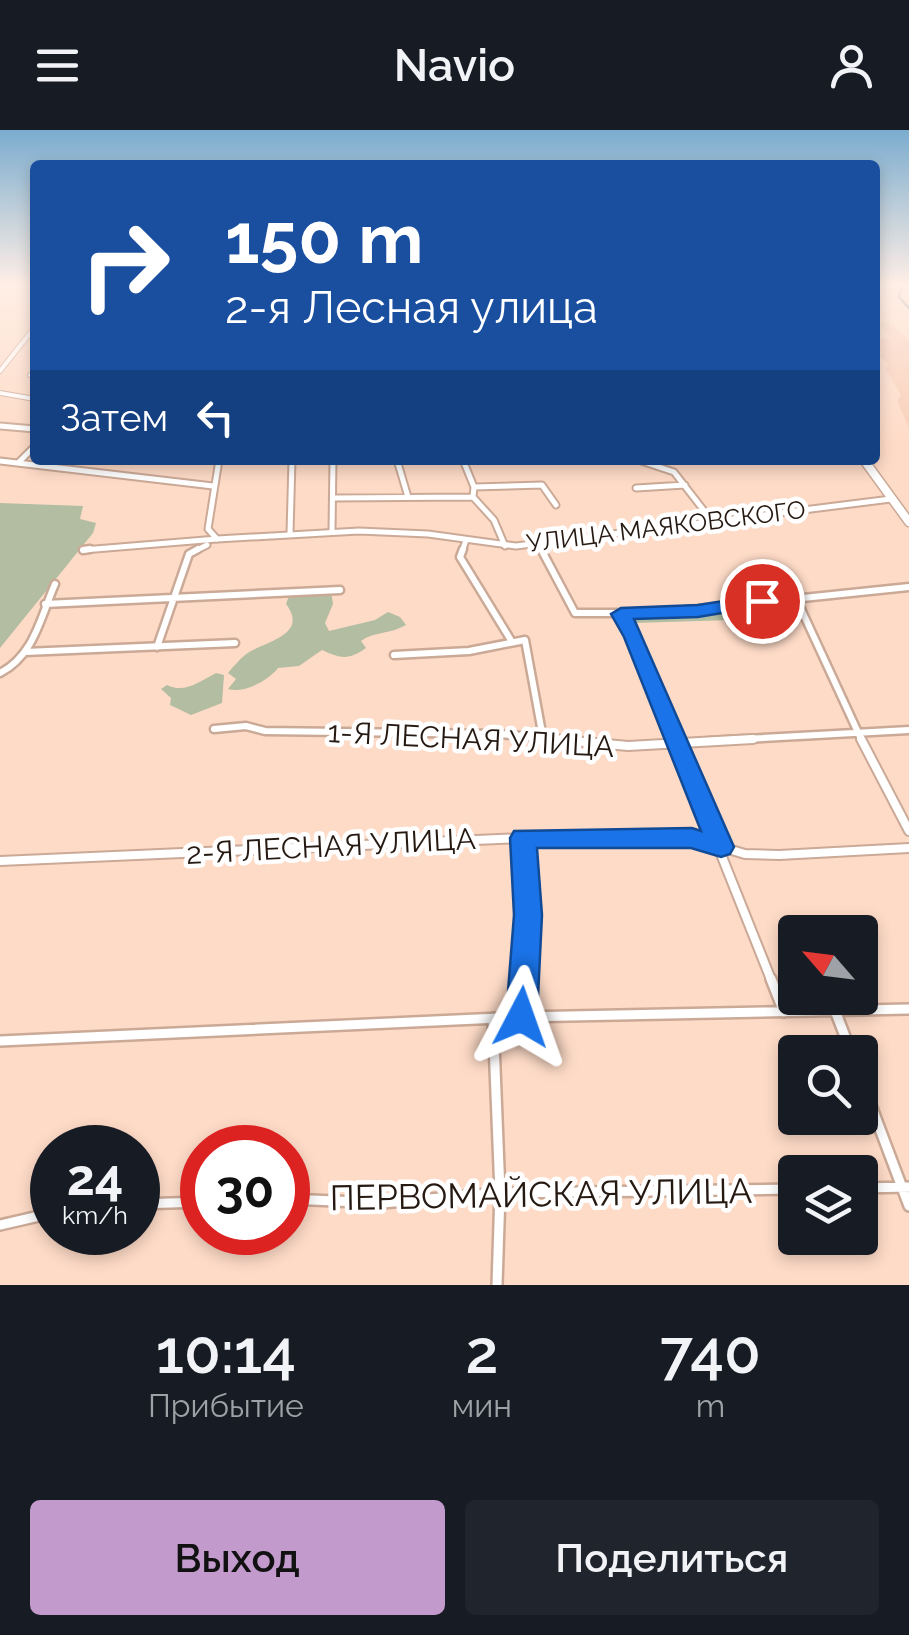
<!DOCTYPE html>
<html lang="ru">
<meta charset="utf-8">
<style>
:root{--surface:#171b24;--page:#20242c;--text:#f1f3f6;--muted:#9ea1a6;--accent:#c29acc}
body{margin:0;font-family:Raleway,sans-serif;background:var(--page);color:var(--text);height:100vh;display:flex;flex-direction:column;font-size:38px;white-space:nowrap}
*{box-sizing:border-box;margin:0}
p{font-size:32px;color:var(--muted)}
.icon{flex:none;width:55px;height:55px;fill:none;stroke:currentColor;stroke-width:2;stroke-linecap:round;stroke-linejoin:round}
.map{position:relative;height:1155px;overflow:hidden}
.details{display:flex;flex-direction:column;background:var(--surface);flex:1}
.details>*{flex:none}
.hud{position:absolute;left:30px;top:30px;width:850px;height:305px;border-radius:10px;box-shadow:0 5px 15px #0003;background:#1a4fa0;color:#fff;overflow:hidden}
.needle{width:65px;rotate:298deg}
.buttons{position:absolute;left:778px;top:785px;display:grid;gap:20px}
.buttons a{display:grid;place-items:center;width:100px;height:100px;border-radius:10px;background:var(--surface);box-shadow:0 5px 15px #0003;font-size:50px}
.speed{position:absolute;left:30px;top:995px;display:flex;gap:20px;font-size:50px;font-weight:700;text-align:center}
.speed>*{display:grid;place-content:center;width:130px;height:130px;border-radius:50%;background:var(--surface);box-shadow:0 5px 15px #0003;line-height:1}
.speed small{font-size:25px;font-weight:400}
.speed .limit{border:15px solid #d22;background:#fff;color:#111}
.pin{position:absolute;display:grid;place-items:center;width:85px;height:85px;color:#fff;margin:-42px;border:5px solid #fff;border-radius:50%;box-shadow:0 2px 10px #0007}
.me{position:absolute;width:110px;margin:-55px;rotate:4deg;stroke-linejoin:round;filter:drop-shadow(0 0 8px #0008)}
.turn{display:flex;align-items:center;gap:35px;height:210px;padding:0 30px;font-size:45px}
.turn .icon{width:130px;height:130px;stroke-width:2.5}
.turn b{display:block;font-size:70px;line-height:85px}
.then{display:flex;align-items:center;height:95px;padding:0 30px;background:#0003;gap:20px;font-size:38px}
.eta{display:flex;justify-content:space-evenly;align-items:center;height:170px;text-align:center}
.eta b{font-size:60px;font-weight:600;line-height:70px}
.primary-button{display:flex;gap:20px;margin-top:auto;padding:20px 30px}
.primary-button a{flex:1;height:115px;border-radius:10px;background:var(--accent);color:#111;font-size:40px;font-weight:600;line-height:115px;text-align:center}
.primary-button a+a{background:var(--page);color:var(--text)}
header{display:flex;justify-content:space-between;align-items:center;height:130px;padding:0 30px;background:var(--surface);font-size:45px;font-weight:600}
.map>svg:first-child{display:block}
.built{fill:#f8cdb6}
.green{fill:#b3bda1}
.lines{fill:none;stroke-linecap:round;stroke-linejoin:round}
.stream{stroke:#5f777a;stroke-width:2.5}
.minor-far4-casing{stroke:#cba997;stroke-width:6}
.minor-far3-casing{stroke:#cba997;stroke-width:9}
.minor-far2-casing{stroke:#cba997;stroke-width:11}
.minor-far1-casing{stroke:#cba997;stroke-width:12}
.minor-casing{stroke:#cba997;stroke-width:14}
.tertiary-casing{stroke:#cba997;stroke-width:9}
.primary-casing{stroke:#cba997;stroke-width:11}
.minor-far4{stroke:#fff;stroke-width:4}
.minor-far3{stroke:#fff;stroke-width:5}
.minor-far2{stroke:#fff;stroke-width:6}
.minor-far1{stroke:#fff;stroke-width:8}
.minor{stroke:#fff;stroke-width:9}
.tertiary{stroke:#fff;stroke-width:5}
.primary{stroke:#fff;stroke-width:8}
.route{fill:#1a73e8;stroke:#114b97;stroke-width:2.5}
.labels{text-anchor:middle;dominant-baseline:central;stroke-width:9;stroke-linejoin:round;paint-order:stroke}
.far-street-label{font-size:25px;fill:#251912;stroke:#fff}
.street-label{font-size:30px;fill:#251912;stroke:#fff}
.near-street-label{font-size:35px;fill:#251912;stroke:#fff}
</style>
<header><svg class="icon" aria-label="menu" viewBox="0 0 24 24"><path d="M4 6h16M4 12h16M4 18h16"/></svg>Navio<svg class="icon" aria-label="person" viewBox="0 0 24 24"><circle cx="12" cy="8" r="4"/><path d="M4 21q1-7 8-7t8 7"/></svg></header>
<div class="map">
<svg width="909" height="1155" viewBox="0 0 909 1155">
<rect width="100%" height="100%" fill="#fedbc7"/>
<path class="built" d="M877,192H889L909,211V297L897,271L901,265L885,238L889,235L875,222V209L891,208Z"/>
<path class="green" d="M0,373L83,376L80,389L96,393L93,403L0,518Z
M330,455L333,474L325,493L329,501L375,490L388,482L400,487L406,495C391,504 375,501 361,511L366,518C349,530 341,529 322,520L299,536L278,538C269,550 244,564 228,559L236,549L228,543C233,537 239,530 245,525C263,511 310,506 286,474L289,466Z
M788,470L795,488L634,493L632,484L701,482Z
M216,543L224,545L222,573L191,585L170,575L171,568L161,559L167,555C185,564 200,551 216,543Z"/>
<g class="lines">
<path class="stream" d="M903,154L899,167L909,178"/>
<g class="minor-far4-casing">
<path id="minor-far4" d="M0,157L7,154
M0,241L35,197
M30,245H35
M0,263L35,269"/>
</g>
<g class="minor-far3-casing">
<path id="minor-far3" d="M397,330L408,367
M463,330L474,357L473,367L494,390L505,416
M638,330L674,342L712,391
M0,331L213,356
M18,333L35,316
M474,357L542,355L556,375
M636,358L685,355
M333,368L473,367
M332,401L333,330
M290,403L292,330
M538,413L543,422
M83,420L217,409
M193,422L207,415
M462,422L466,410"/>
</g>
<g class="minor-far2-casing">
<path id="minor-far2" d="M463,419L460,427L512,512
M541,419L575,483H659L909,457
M83,420L90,419
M795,466L862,611
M45,474L340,460
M621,484L635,507L676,611
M157,517L189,424L198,419
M25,522L235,513
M394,525L469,521L525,510L543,608
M0,543C34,526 41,486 55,454
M214,599L246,596L265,601L500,604L579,611
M709,611L909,600"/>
</g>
<g class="minor-far1-casing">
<path id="minor-far1" d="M552,609L628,616L753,609
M675,609L772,852
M861,609L909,701
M0,731L524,708H691L745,724L779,725L909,718
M523,852L528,785L524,708"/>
</g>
<g class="minor-casing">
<path id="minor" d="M771,849L784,882
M836,883L851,922
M521,887L524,849
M493,888L500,1063L497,1155
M0,911L521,887L909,879
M860,946L909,1076
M860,1058L909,1057
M288,1069L382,1073L500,1063L795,1059
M138,1074L202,1072
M0,1095L52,1083"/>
</g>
<g class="tertiary-casing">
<path id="tertiary" d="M0,296L35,299
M219,330L208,399L217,409L359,401L428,404L516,416L891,369"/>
</g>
<g class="primary-casing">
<path id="primary" d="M864,330L909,392"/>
</g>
<use href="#minor-far4" class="minor-far4"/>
<use href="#minor-far3" class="minor-far3"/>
<use href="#minor-far2" class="minor-far2"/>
<use href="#minor-far1" class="minor-far1"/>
<use href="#minor" class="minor"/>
<use href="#tertiary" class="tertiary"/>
<use href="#primary" class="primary"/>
</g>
<linearGradient id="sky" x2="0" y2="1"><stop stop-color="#7bacce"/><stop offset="0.49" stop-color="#ffefe6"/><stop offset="1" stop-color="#ffefe6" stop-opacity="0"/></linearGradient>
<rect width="909" height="315" fill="url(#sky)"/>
<path class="route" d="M762,465L770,467V475L698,487L634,489L734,717L730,724L721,727L691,718H537L542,785L537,887L532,897L521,901L510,897L506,887L514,785L510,708L514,701L692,698L701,701L624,507L611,484L621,478L698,475Z"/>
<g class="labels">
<g class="far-street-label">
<text transform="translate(666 396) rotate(-7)">УЛИЦА МАЯКОВСКОГО</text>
</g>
<g class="street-label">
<text transform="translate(471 609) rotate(3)">1-Я ЛЕСНАЯ УЛИЦА</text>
<text transform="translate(331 716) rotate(-3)">2-Я ЛЕСНАЯ УЛИЦА</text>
</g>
<g class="near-street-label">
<text transform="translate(541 1064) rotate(-1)">ПЕРВОМАЙСКАЯ УЛИЦА</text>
</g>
</g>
</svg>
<div class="buttons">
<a><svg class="needle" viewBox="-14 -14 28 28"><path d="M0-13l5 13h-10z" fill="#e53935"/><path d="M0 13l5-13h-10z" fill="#9ea1a6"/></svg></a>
<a><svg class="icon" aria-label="search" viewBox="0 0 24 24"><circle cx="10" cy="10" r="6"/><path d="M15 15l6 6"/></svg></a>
<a><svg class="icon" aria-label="layers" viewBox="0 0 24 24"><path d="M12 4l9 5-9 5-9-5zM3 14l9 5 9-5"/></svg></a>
</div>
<div class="speed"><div>24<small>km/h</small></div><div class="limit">30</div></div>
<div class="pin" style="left:762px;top:471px;background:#d93025"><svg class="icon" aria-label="arrive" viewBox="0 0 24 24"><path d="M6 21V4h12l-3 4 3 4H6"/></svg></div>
<svg class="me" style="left:521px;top:887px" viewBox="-20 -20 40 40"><path d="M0-17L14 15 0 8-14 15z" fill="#1a73e8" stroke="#fff" stroke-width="4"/></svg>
<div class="hud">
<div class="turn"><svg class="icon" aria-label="right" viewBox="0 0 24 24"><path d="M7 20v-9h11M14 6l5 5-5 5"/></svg><div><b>150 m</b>2-я Лесная улица</div></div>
<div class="then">Затем<svg class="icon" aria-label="left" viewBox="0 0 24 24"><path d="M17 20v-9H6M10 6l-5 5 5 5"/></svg></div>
</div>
</div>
<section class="details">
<div class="eta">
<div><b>10:14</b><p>Прибытие</p></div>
<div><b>2</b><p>мин</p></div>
<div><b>740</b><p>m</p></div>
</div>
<div class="primary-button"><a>Выход</a><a>Поделиться</a></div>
</section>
